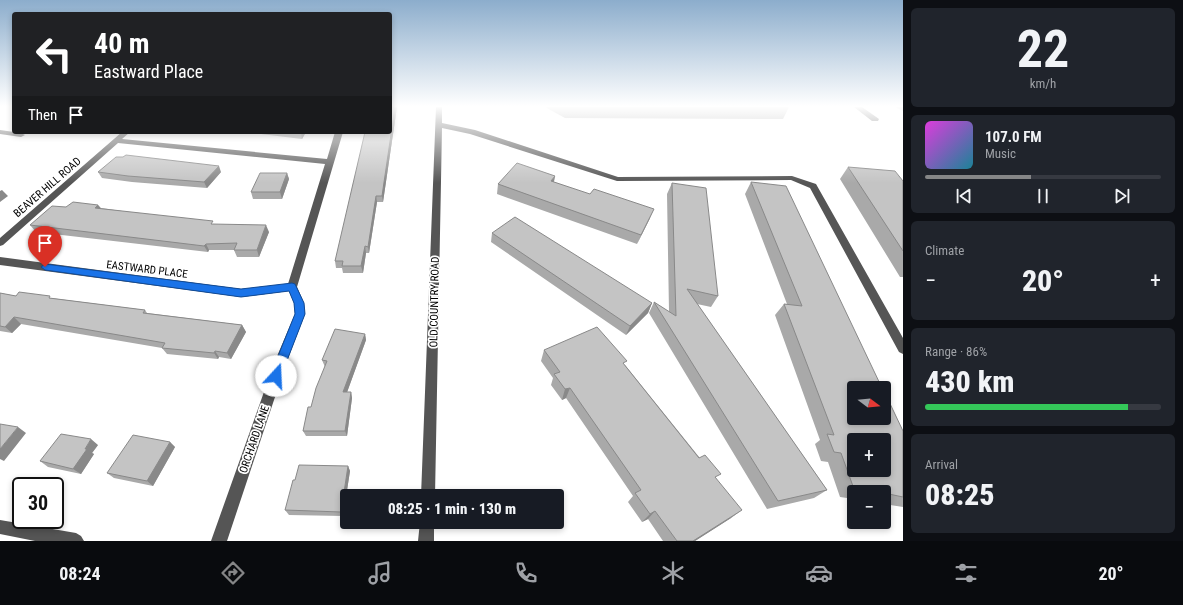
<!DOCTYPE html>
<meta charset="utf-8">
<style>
:root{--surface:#171b24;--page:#20242c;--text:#f1f3f6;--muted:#9ea1a6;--line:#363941;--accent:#858687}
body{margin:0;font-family:"Roboto Condensed",sans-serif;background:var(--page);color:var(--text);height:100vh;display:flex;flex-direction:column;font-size:15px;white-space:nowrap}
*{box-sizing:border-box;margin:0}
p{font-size:13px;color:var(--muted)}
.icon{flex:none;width:22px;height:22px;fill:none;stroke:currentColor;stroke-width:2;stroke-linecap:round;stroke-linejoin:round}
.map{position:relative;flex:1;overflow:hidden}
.details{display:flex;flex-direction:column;gap:8px;padding:8px;background:#0d0f14;width:280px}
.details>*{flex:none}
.guide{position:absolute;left:12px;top:12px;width:380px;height:122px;border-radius:4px;box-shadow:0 2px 6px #0003;background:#202124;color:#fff;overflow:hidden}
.needle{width:26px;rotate:106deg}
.fabs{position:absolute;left:847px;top:381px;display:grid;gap:8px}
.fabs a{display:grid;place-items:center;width:44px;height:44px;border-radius:4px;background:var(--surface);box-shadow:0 2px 6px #0003;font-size:20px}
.speed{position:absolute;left:12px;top:477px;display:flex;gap:8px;font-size:20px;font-weight:700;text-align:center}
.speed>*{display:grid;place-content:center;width:52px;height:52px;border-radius:50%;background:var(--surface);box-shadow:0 2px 6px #0003;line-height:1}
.speed .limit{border:2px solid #111;border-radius:6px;background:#fff;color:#111}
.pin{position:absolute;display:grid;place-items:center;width:34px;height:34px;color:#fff;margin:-41px -17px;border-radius:50% 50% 50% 0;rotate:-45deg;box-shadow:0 0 4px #0007}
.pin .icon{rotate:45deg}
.me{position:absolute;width:44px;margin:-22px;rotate:20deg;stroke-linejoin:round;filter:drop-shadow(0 0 3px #0008)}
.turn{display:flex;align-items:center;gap:14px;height:84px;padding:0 16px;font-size:18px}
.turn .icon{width:52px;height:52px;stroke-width:2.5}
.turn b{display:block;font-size:28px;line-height:34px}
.then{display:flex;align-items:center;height:38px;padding:0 16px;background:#0003;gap:8px;font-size:15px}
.big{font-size:30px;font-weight:800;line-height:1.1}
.details .tile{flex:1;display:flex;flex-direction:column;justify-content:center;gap:6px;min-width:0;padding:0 14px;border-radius:6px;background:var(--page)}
.details .dial{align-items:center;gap:0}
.dial b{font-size:52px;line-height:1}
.song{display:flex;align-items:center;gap:12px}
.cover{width:48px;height:48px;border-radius:6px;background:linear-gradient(135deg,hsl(300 70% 55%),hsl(190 70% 35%))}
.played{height:4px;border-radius:2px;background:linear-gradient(90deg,var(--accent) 45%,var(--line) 45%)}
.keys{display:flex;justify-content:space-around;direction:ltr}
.heat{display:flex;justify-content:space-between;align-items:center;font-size:22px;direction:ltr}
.charge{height:6px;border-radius:3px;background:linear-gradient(90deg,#34c759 86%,var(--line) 0)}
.trip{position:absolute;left:340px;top:489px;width:224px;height:40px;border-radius:4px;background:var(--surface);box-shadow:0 2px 6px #0003;font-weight:800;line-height:40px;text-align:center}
.tab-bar{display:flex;height:64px;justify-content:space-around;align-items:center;background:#090b0e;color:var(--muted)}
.tab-bar .icon{width:28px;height:28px}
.tab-bar .current{color:var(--accent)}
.tab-bar b{font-size:18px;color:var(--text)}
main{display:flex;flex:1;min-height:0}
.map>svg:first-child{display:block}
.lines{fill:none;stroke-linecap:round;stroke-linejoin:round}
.minor{fill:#555;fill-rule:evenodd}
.wall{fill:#a9a9a9}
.shaded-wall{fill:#898989}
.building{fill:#c4c4c4;stroke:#898989;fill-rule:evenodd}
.route{fill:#1a73e8;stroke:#114b97}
.labels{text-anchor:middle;stroke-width:3.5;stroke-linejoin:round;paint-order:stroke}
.street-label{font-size:11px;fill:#000;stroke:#fff}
</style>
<main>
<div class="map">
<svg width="903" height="541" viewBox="0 0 903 541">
<rect width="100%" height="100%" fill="#fff"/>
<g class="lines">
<path class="minor" d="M436,107H442V123L475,130L618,177L792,176L816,184L903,338V354L899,352L810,188L791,180L617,181L470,134L442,128L435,496H421Z
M854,107H862L879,119L878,121H872Z
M0,130L21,133L25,135L21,137L0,134Z
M122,132H130L122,139L327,159L335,132H343L297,287L304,303L305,314L287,361L227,541H211L275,361L295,314L294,303L289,291L241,297L0,265V257L241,289L288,284L325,164L118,143L3,245L0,246V238Z
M0,520L76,533L81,536L84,541H35L0,534Z
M420,522H434V541H418Z"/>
</g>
<path class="wall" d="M390,107H397L383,202H377L369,253H366L363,273H343L342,268H336L335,261Z
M545,107H789L783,119L565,118Z
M895,107H903V111Z
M220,132H306L302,139L261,134H243Z
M848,167L903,181V277H900L840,179Z
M98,172H221L207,188L132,182L102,178Z
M287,173L289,179L282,199H253L251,192Z
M555,176L554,182L650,218L637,244L497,194L498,184Z
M751,182L903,431V507L884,504V492H854V499L840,497L828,462L821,461L815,444L820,440L775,315L784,304H787L745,194Z
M672,183L718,296L711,307L697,304L827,490L814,498L767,509L649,313L654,302L669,312L667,194Z
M98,205L101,208L269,232L259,257H237L234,250H209L208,252L36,232L30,225L66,207Z
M492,233L652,303L648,313L626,335L491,242Z
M0,293L16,296L51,298L145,310L147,313L242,325L246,332L231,359L219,357L218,359L167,354L162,348L21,324L12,333L0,331Z
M365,334L366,340L347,392H351L352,398L347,436H306L303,431L325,367L322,360Z
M544,350L625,365L716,478L731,518L695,541H663L648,519L642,522L628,502L633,496L566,398L562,400L551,385L553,378L541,361Z
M170,442L175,447L153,486L114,478L107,473Z
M98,445L92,453L94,454L81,474L48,467L40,461Z
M348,466L350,471L343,516L289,515L285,510L295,480Z"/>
<path class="shaded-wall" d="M395,107H397L383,202L382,196Z
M301,132H306L302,139L301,133Z
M219,166L221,172L207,188L204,182Z
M287,173L289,179L282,199L280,192Z
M555,176L553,185L551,181Z
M2,190L8,196L0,202V191Z
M376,196L377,202L369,253L368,247Z
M98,205L103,211L95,208Z
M654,209L650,218L637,244L641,235Z
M266,225L269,232L259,257L257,250Z
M206,244L209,250L208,252L204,246Z
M365,246L366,253L363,273L361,266Z
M652,303L648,313L626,335L630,326Z
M14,317L21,324L12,333L5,327Z
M242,325L246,332L231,359L227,353Z
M365,334L366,340L345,398L343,392Z
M215,351L219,357L218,359L214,353Z
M570,388L566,398L562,400L565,389Z
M351,392L352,398L347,436L345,431Z
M18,427L26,433L4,461L0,459V449Z
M91,439L98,445L92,453L94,454L81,474L73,469Z
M170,442L175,447L153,486L147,481Z
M348,466L350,471L343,516L341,512Z
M742,510L731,518L695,541H693Z
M655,511L648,519L642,522L650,514Z"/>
<path class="building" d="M390,107H395L382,196H376L368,247L365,246L361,266H342L343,261H335L365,132H390Z
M289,132H301V133Z
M126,155L219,166L204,182L128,176L98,172L116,157H123Z
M517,163L555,176L551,181L590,194L594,189L654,209L641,235L498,184Z
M848,167L895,171L903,181V251Z
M260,173H287L280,192H251Z
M751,182L786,186L882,388H854V418H884V391L903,431V497L884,493V492H875L854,489L841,453L834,452L827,434L834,435L784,304L802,306ZM854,440H884V470H854Z
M672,183L706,188L718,296L687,289L827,490L778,501L654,302L676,316Z
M73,202L98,205L95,208L213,221L211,224L266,225L257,250H234L237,243L206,244L204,246L30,225L52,206L66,207Z
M515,217L652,303L630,326L492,233Z
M19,292L50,296L49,298L145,310L143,313L242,325L227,353L215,351L214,353L162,348L165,343L14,317L5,327L0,326V293L16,296Z
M597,327L627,361L623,363L699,458L705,455L721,474L715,477L742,510L693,541H677L655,511L650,514L635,493L641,490L570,388L565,389L554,374L560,372L544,350Z
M335,329L365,334L343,392H351L345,431H303L308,407H311L316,388L327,361L322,360Z
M0,424L18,427L0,449Z
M61,434L91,439L85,449H87L73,469L40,461Z
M133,435L170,442L147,481L107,473Z
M299,465L348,466L341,512L285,510L293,480H295Z"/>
<linearGradient id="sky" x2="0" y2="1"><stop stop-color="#8cadcc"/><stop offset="0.58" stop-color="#fff"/><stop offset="1" stop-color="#fff" stop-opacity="0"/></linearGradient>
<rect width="903" height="183" fill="url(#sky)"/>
<path class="route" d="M45,264L241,289L292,283L295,284L304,303L305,314L281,376L280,380L276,381L272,380L270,376L295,314L294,303L289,291L241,297L45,270L41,267Z"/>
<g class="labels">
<g class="street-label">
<text transform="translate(47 187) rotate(-41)" y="4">BEAVER HILL ROAD</text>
<text transform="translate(147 269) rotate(7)" y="4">EASTWARD PLACE</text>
<text transform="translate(434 302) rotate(-89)" y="4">OLD COUNTRY ROAD</text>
<text transform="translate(254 439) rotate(-71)" y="4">ORCHARD LANE</text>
</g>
</g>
</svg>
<div class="fabs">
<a><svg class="needle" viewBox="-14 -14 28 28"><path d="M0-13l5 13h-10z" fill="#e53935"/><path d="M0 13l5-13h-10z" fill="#9ea1a6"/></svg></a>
<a>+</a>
<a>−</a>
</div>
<div class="speed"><div class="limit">30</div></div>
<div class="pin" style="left:45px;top:267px;background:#d93025"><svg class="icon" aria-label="arrive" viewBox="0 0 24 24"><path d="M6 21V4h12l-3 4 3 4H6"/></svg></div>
<svg class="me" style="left:276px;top:376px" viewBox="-20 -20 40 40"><circle r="19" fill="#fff"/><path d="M0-13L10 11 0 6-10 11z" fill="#1a73e8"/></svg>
<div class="trip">08:25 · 1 min · 130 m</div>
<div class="guide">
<div class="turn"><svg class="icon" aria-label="left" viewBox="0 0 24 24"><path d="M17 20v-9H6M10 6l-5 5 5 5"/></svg><div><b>40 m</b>Eastward Place</div></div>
<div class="then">Then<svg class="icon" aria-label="arrive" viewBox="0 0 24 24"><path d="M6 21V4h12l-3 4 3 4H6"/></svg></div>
</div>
</div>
<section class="details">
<div class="tile dial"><b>22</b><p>km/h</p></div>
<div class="tile">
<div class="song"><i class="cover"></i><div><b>107.0 FM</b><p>Music</p></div></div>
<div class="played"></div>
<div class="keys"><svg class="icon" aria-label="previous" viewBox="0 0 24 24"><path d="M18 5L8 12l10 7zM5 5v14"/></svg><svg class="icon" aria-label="pause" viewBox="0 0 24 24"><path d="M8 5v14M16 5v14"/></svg><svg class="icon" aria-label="next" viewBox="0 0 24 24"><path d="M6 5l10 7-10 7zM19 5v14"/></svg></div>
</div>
<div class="tile"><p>Climate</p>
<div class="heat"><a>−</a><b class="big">20°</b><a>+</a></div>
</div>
<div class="tile"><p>Range · 86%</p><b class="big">430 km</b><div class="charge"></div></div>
<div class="tile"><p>Arrival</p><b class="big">08:25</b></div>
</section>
</main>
<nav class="tab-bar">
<b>08:24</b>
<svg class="icon current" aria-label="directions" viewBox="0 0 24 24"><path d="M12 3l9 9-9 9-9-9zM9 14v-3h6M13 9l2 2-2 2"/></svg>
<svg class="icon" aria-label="music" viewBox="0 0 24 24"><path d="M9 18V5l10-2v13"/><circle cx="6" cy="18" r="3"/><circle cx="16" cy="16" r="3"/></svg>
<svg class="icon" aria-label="phone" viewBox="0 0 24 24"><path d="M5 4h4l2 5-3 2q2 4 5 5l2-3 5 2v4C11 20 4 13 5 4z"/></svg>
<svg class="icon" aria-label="climate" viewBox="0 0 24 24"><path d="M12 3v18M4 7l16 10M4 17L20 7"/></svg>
<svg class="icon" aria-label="car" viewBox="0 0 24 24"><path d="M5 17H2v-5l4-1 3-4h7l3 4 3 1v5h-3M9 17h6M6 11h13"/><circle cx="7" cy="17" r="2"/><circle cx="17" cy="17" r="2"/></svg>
<svg class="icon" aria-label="filters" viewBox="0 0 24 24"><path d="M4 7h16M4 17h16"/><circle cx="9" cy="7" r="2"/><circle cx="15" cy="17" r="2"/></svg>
<b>20°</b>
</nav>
